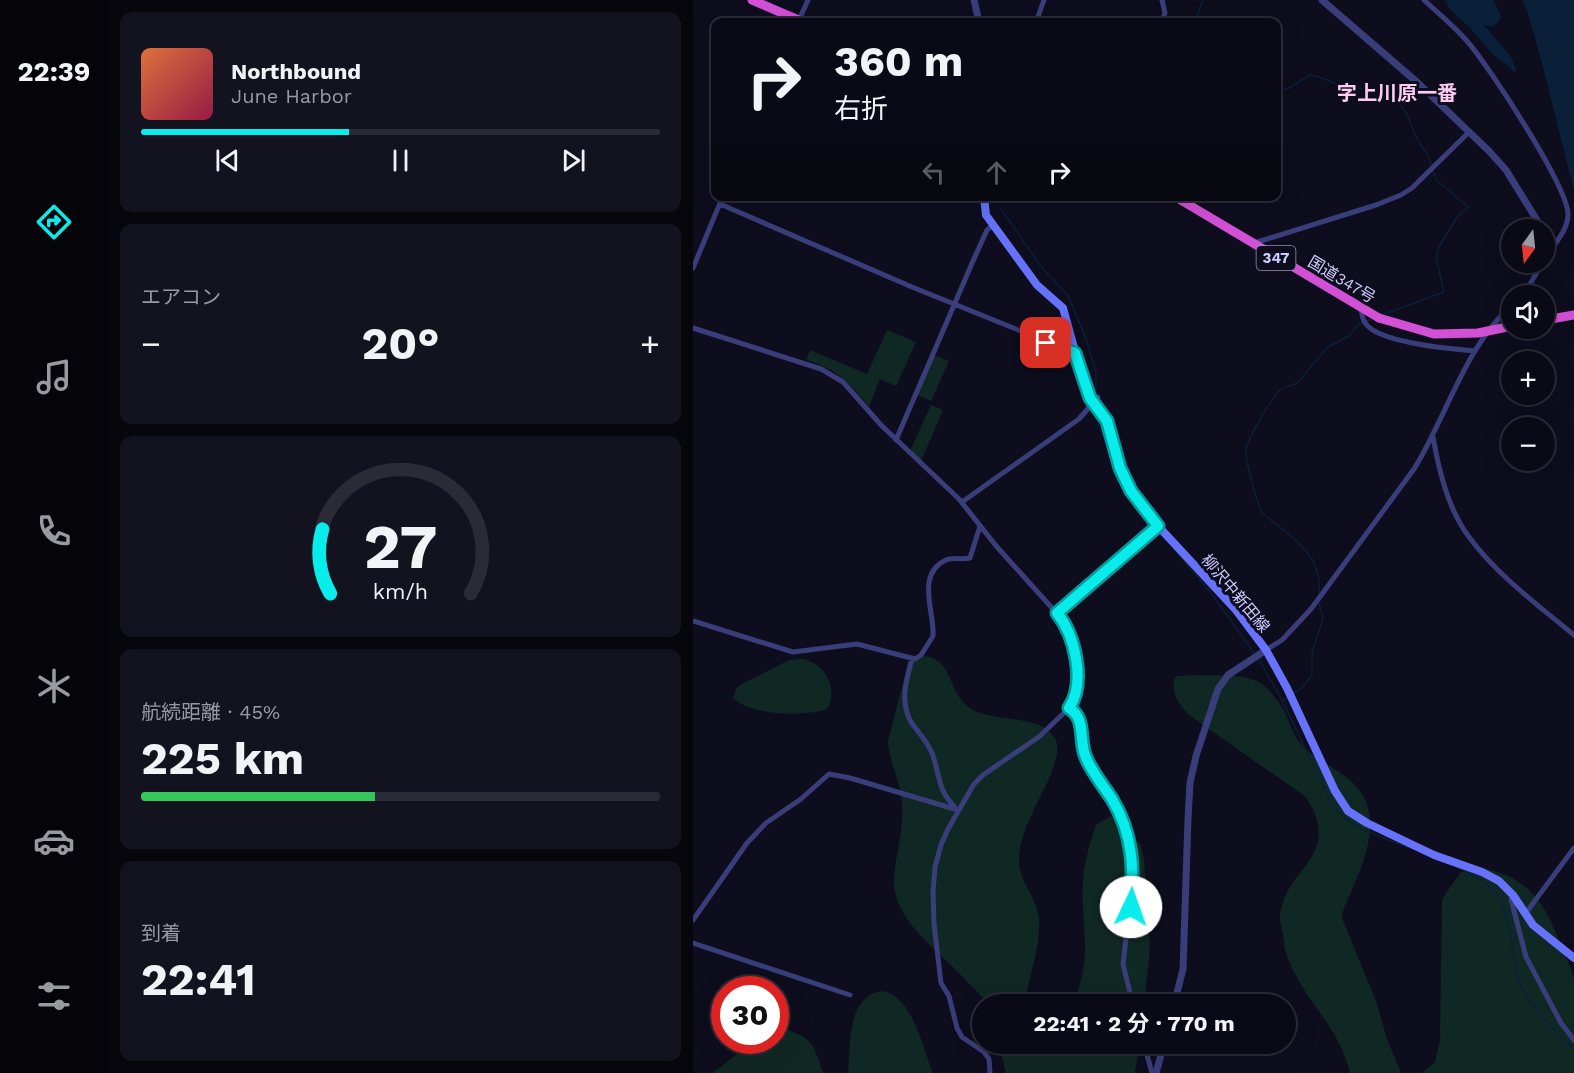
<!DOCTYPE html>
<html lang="ja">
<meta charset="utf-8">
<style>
:root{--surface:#0a0a16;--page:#13131f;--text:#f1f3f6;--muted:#999aa1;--line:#2a2b35;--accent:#08eceb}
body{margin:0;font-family:"Work Sans","Noto Sans JP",sans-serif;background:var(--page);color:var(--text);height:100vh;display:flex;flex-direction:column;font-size:22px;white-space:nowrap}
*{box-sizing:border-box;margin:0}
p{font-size:20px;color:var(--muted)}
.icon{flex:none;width:33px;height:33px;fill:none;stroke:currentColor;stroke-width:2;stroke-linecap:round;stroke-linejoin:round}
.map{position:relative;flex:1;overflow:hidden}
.details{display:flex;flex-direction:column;gap:12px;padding:12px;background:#06060c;width:585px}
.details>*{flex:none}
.top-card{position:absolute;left:18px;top:18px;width:570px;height:183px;border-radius:12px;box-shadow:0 6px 24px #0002,0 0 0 2px var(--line);background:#0a0a16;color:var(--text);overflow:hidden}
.needle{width:39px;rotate:195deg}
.tools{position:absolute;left:808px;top:219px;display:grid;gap:12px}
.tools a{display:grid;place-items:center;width:54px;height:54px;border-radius:50%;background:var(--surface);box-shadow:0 6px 24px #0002,0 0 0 2px var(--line);font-size:30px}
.speed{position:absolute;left:18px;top:976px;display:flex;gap:12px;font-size:30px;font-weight:700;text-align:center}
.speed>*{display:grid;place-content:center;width:78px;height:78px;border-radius:50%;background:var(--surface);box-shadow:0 6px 24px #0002,0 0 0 2px var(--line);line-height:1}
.speed .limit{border:9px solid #d22;background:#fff;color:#111}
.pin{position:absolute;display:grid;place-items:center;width:51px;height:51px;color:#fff;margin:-26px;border-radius:12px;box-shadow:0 3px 9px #0006}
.me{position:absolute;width:66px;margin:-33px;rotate:3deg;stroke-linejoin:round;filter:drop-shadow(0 0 4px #0008)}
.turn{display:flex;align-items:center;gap:21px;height:126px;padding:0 24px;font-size:27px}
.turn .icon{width:78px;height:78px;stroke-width:2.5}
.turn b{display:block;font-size:42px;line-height:51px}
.lanes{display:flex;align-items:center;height:57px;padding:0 24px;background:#0003;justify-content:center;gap:30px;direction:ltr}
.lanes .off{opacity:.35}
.big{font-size:45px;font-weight:700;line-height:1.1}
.details .widget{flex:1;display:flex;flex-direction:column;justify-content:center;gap:9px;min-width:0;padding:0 21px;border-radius:12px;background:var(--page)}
.details .dial{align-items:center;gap:0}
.dial svg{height:156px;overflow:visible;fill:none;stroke:var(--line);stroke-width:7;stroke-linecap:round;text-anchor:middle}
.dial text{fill:var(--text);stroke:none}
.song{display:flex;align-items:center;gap:18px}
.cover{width:72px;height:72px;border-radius:9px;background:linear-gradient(135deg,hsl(20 70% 55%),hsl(340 70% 35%))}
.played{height:6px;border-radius:3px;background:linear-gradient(90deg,var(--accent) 40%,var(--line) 40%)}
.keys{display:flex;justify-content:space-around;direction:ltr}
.heat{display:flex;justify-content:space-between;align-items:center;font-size:33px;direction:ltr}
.charge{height:9px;border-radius:4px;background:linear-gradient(90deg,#34c759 45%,var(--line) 0)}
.trip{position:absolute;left:279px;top:994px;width:324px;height:60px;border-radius:30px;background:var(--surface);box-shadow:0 6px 24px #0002,0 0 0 2px var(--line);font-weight:700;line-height:60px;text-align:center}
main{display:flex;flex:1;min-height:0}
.tab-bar{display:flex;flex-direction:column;width:108px;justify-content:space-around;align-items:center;background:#040409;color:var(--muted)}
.tab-bar .icon{width:42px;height:42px}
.tab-bar .on{color:var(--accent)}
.tab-bar b{font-size:27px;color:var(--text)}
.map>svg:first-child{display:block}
.green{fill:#102824}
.water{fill:#0a2039}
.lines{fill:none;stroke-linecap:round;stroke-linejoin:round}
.stream{stroke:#0a2039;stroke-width:1.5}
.minor{stroke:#393e7b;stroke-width:5}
.tertiary{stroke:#393e7b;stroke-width:7}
.secondary{stroke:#6672fa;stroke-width:8}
.trunk{stroke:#d250d5;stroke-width:9}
.trunk-bridge{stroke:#d250d5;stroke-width:9}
.route-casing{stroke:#059999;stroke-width:15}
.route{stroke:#08eceb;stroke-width:10}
.labels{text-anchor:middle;stroke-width:6;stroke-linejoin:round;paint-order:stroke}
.shield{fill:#0e0d1e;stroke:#9392ba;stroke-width:1.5}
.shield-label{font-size:15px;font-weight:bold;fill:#cccbfd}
.street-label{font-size:16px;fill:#cccbfd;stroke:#0e0d1e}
.quarter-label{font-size:20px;font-weight:bold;fill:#fdcdf1;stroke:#0e0d1e}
</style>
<main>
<nav class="tab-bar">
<b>22:39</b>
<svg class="icon on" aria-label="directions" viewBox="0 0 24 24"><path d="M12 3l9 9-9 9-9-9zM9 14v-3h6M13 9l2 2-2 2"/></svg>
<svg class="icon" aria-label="music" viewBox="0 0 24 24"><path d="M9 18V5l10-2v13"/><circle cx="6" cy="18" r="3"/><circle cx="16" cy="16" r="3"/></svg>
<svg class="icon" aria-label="phone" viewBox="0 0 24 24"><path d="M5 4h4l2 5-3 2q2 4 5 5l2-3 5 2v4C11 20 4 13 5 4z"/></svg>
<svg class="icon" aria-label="climate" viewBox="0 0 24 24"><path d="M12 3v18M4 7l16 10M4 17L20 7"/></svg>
<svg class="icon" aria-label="car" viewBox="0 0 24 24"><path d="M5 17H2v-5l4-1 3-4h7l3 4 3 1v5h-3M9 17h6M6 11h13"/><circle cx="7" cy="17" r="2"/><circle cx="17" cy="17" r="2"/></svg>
<svg class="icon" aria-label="filters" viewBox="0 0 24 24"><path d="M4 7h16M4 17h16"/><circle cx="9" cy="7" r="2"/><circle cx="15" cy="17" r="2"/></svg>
</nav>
<section class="details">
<div class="widget">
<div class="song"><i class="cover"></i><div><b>Northbound</b><p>June Harbor</p></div></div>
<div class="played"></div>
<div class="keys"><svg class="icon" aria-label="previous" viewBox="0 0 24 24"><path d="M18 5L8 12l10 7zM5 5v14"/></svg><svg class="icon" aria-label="pause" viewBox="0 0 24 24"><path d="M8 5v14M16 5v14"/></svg><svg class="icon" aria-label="next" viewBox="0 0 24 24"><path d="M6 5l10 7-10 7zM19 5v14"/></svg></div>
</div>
<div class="widget"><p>エアコン</p>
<div class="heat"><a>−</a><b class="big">20°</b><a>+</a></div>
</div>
<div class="widget dial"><svg viewBox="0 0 100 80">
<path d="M14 69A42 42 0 1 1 86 69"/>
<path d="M14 69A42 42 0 0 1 10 36" stroke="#08eceb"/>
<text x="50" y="56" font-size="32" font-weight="700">27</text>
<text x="50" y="72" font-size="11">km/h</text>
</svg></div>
<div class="widget"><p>航続距離 · 45%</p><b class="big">225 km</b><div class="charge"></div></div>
<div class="widget"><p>到着</p><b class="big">22:41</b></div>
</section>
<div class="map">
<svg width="881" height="1073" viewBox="0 0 881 1073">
<rect width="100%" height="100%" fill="#0e0d1e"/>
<path class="green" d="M194,330L223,342L203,386L187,379L176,407C156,382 144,369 113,360L117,350L174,374Z
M241,355L256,361L238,401L224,395Z
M238,405L250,410L228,461L217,451Z
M228,656C259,656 254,689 274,706C295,724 347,712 362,738C371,755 351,788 344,803C333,827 318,855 331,881C337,893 345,906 346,919C348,947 335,977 332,1005H295L292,1000C280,987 268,975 256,963C235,943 200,914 201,881C202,856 211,830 209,804C208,782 196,763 195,741L215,663Z
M110,659C132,663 146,689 134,709C113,717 56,715 40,698L42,691L47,685L96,660Z
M483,676C506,676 539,673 561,680C572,683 584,699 590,709C597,721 599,735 609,745C623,761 645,768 660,783C697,819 665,873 650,911L649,918L683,1001L694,1039L708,1073H657C648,1030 612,1001 596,961C592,953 591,943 590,935C589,929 587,922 587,917C590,867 652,859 613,797L496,715C485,703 479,696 481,679Z
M418,816L425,819L447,844L451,859L457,949L451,1005H378C402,961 387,927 390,882C391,864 397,840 404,824Z
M784,867C837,876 853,904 870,951C874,960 880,971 881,981C881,1011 881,1043 881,1073H729L742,1062L747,1039L749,899L767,873Z
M190,991C220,997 229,1047 240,1073H155C158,1046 153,995 190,991Z
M89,1029C120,1036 121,1046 130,1073H20L60,1041H82L83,1030Z
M306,1044H446L442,1073H313Z"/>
<path class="water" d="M751,0H800L808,16L806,21L799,27L791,25L816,54L824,71L821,72L813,64L800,55L777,28L757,9Z
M829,0H881V191L849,63L835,13Z"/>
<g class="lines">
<path class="stream" d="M502,22L510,0
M584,90L594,89L617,75L633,79L644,85L678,90L692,95L706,103L714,114L722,135L735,156L743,180L775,207L764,217L746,247L743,258L751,292L689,315
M308,209L347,265L375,296L392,336L403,372V397
M402,417C413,438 418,462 429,484C437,498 447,510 458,522
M481,549L518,593L562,654
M626,593C630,552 596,536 569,513L566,506C562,493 552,462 553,450C554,440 580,394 589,389C595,385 601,386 606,381L635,347L656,336L666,324L679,319
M565,658L589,700L640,807C660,830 692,838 720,849
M599,694L609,688L619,675V652L630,619L626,603
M589,702L595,697
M763,867C817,889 811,910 822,960C823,966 824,975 826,982C833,1000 865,1036 881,1049"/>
<path class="minor" d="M469,0L472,13L469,22
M731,0C745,13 761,26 774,41C795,65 877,189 875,216C874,232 859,246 852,260
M106,20L115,0
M343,22L351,0
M27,204L219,287L382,353
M561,243L683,205L708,195L719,188L776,132
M0,268L30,196
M830,296L850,262
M668,308C669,316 670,323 677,328C696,343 758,349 782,351
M0,328L128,369L150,382L188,425L266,499L304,547L369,619L378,639L385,672V690L382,699L376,708L347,736L290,775L281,784L255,829L248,845L242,867L240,892L241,924L248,983L256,996L264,1028L269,1037L291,1052L296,1059L297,1073
M740,437C746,471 755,509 776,537C803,574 846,606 881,635
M203,440L280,261L294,230L300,225
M269,502L386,419L405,397
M364,613L465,526
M0,621L100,652L164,644L222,659L228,655L240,636C242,613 222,574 253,560C261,557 269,560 277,558L287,526
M573,650L589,640L618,609L721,469C752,420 774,342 819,306
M219,658C214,680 206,700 218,722C225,732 234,741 239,753C247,774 244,790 262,807
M376,708L384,715L392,756L427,812L436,839L439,887L430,964L440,1005
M820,895L818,899L833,957L868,1023L881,1040
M832,914L881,848
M0,920L54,843L73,823L108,799L136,774L157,778L265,810
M0,943L157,995
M451,1044L459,1073"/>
<path class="tertiary" d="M281,0L286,22
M629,0L725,83L796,151L813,170L850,230
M852,232L860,245
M481,1005L490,969L495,819L497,783L503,756L525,689L535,675L573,650
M463,1073L471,1044"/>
<path class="secondary" d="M291,196L293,215L344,285L370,308L390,380L397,398L414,421L427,468L438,491L465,526L543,610L573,650L594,688L642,791L655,811L674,823L741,855L789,872L806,881L820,895L840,925L881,958"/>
<path class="trunk" d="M59,0L110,22
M481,196L686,318
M852,320L881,315"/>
<path class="trunk-bridge" d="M686,318L741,334L785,333L819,326"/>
</g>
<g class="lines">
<defs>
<path id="route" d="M353,343L382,353L397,398L414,421L427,468L438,491L465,526L364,613C382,635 393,683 376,708C393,718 386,739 392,755C397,770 410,785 419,799C440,834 441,867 438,907"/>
</defs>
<use href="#route" class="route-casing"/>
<use href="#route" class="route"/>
</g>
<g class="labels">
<rect class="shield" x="563.5" y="246" width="39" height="24" rx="4.5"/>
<g class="shield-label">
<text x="583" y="263">347</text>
</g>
<g class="street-label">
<text transform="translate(649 279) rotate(31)" y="6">国道347号</text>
<text transform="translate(543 593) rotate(50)" y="6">柳沢中新田線</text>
</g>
<g class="quarter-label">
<text x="704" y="100">字上川原一番</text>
</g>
</g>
</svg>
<div class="tools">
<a><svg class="needle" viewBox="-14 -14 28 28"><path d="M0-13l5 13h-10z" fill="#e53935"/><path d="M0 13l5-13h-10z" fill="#999aa1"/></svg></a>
<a><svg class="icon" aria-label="sound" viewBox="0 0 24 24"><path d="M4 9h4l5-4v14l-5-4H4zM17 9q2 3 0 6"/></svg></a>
<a>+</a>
<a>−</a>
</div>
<div class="speed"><div class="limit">30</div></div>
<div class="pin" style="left:353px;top:343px;background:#d93025"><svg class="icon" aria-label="arrive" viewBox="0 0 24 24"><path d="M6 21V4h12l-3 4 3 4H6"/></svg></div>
<svg class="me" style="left:438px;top:907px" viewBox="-20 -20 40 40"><circle r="19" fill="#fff"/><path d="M0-13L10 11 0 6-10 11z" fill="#08eceb"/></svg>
<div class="trip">22:41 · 2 分 · 770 m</div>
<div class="top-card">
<div class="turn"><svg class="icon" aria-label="right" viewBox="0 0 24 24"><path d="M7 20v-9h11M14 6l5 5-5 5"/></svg><div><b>360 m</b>右折</div></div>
<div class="lanes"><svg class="icon off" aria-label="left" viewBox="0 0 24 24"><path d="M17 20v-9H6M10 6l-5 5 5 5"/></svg><svg class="icon off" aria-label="ahead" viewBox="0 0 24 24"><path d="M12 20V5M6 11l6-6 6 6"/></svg><svg class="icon" aria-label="right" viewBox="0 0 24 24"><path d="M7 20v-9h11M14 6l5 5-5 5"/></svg></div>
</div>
</div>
</main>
